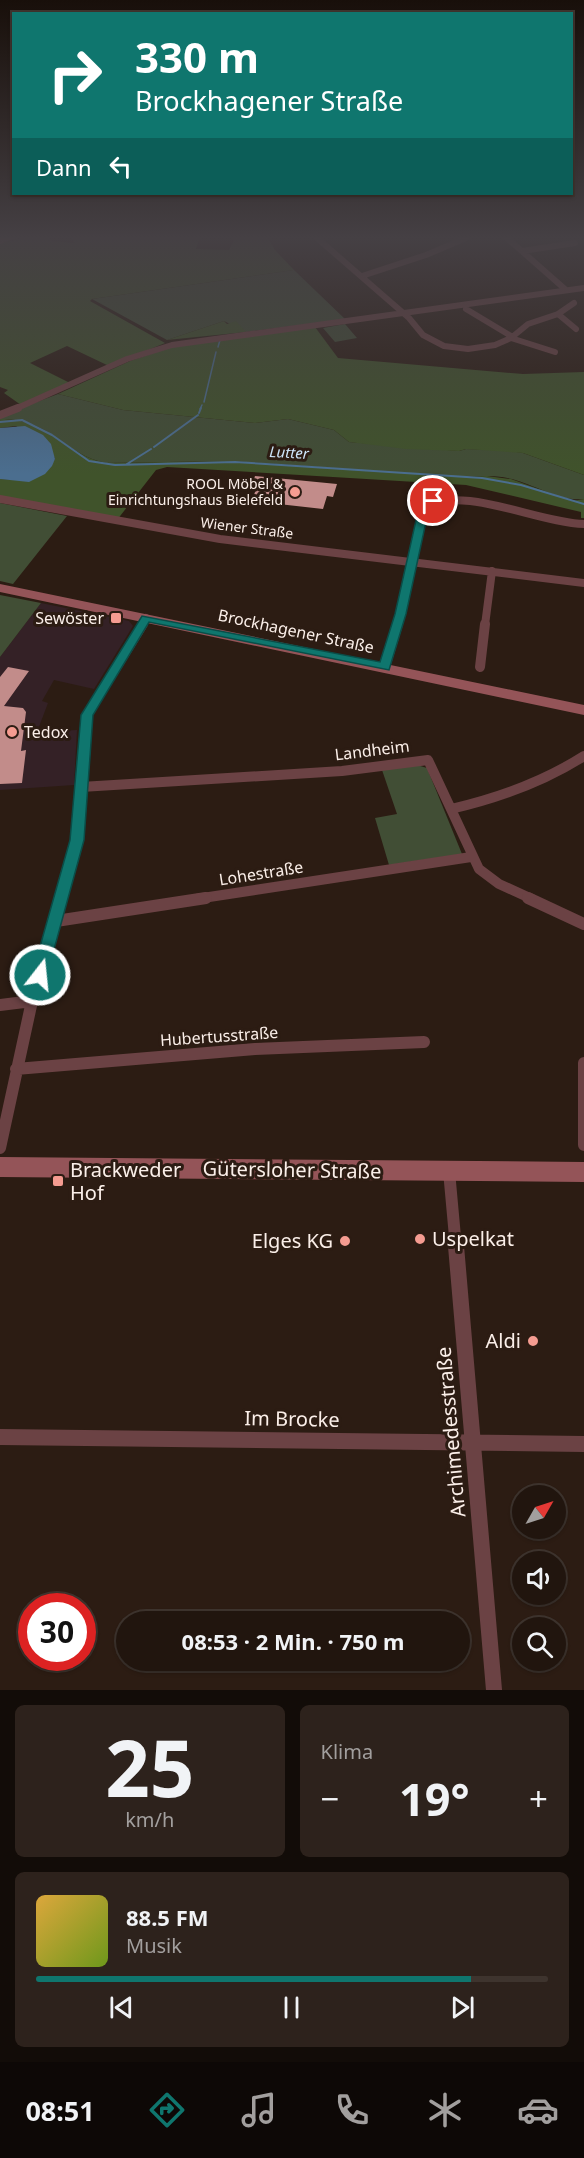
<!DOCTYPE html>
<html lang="de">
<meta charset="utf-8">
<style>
:root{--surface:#21150e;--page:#2d221c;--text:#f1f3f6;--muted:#a29f9e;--line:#3e342e;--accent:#0f766e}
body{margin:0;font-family:"Noto Sans",sans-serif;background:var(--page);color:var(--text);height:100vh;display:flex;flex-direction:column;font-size:22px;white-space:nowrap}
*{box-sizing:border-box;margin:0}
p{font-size:20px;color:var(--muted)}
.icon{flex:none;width:33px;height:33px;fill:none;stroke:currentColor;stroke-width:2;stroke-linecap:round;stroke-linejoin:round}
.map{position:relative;height:1690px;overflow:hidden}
.panel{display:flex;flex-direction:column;gap:15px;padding:15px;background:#120c08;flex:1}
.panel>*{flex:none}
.hud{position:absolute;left:12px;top:12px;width:561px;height:183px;border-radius:0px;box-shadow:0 2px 4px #0004,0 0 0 2px var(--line);background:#0f766e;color:#fff;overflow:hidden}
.needle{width:39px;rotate:51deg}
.fabs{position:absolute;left:512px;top:1485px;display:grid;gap:12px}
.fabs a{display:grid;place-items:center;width:54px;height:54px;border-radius:50%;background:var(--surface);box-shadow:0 2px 4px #0004,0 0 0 2px var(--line);font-size:30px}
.speed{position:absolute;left:18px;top:1593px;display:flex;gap:12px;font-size:30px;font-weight:700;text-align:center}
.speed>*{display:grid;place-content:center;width:78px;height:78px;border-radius:50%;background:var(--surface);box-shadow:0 2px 4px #0004,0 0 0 2px var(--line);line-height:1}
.speed .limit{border:9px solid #d22;background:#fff;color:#111}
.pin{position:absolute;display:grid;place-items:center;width:51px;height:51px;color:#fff;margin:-26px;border:3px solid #fff;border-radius:50%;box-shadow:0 2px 6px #0007}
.me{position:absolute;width:66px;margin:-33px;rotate:16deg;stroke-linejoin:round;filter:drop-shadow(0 0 4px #0008)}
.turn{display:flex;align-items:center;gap:21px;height:126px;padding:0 24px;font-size:27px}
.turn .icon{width:78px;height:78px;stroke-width:2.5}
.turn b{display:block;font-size:42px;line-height:51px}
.then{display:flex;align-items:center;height:57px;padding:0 24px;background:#0003;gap:12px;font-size:22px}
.big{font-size:45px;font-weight:700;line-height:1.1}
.panel .tile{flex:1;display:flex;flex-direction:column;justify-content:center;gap:9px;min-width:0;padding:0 21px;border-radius:9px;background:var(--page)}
.panel .dial{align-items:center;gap:0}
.dial b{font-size:78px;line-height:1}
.song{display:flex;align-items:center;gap:18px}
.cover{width:72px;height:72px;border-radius:9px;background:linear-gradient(135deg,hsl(40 70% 55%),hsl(80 70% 35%))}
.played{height:6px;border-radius:3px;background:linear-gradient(90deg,var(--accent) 85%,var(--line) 85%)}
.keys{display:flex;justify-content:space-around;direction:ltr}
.heat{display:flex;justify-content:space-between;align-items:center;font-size:33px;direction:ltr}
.panel .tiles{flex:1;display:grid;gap:15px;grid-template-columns:1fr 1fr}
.tile:last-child{grid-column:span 2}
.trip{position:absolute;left:116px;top:1611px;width:354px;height:60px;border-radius:30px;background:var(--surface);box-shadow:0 2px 4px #0004,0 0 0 2px var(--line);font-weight:700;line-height:60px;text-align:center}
.dock{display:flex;height:96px;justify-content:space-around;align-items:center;background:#0d0806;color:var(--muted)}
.dock .icon{width:42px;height:42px}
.dock .on{color:var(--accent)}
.dock b{font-size:27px;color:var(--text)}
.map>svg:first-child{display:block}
.commercial{fill:#342126}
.green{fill:#414e35}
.forest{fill:#40532b}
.water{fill:#4b6e8f}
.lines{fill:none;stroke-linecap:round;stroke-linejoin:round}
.stream-far1{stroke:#4b6e8f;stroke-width:1.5}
.stream{stroke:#4b6e8f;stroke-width:2}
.building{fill:#c28c8a}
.street-far4{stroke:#6b4244;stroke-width:6}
.street-far3{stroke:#6b4244;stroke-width:8}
.street-far2{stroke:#6b4244;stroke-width:10}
.street-far1{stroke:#6b4244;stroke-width:12}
.street{stroke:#6b4244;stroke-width:16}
.secondary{fill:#945458;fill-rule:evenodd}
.route{fill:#0f766e;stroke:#0a4d48;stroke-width:1.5}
.poi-dot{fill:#f59c91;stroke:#2c1c13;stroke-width:2}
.labels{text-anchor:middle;stroke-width:6;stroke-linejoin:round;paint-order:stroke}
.far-poi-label{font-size:14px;fill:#fbefe9;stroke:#2c1c13;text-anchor:end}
.far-street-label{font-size:14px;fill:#fbefe9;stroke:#2c1c13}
.far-water-label{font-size:15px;font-style:italic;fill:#cee5fa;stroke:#2c1c13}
.poi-label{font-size:16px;fill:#fbefe9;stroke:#2c1c13;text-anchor:end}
.street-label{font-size:16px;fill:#fbefe9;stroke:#2c1c13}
.near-poi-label{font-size:20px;fill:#fbefe9;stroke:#2c1c13;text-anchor:start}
.near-street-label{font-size:20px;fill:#fbefe9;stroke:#2c1c13}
</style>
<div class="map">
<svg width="584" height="1690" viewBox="0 0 584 1690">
<rect width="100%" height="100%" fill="#2c1c13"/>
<path class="commercial" d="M41,603L129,621L133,626L94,689L54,680L42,701L48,703L37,732L77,730L74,785L0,790V657Z"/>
<path class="green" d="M294,270L345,319L246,332L224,321L167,340L92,299Z
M345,324L357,338L335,342L323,328Z
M58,394L123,410L255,423L288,419L334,430L349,442L459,451L466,449L502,450L523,453L584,475V499C561,502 535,485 512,479C495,475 478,476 461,477L232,461L106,463C62,454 53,419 0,419V416Z
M0,503L67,516L13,584L0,581Z
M0,595L41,603L0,657Z
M417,765L427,768L462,854L389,865L375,818L397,814L382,770Z"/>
<path class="forest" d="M25,238H49L52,241L74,243L71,238H199L196,249L229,250L235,238H268L275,250L294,270L92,299L90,301L165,343L109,366L67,346L30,363L72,384L21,405L4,393L8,390L0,387V243Z
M224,321L227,324L236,321L246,332L167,340Z
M315,327L338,358L523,374L584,372V475L523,453L466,449L459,451L406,449L349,442L334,430L288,419L255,423L123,410L58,394L130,361L178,345Z
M0,419C53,419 62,454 106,463L232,461L461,477L487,476L511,479L572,501L584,499V518H581V512L466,485L167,467L156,470L117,520L0,496V479C28,480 38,485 55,459L51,449L16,426L0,428Z"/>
<path class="water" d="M25,426L43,435L51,444L55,459L52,466L45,474L29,482L0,479V428Z"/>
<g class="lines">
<path class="stream-far1" d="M218,347L220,340
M204,402L216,352
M200,409L202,405"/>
<path class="stream" d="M199,413L201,408
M0,422L22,420L52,435L89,461L115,465L235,462L482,478L521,485L584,504
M154,447L198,415
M127,464L151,449"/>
</g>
<path class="building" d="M255,476L337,484L333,497L327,496L323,509L252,501L256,489L250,488Z
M8,667L29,671L4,706L23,708L26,712L21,751L26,750L22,783L0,784V677Z"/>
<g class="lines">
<path class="street-far4" d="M317,238L409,318L423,335L444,346L468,349L495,345L511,338L528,324L558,314L574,303
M507,238L566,290
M522,251L575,243
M362,276L426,255L466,238
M466,309L511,336
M558,314L576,329
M511,338L555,352
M15,409L127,359L172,345L584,288"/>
<path class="street-far3" d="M0,415L18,408
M0,499L220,539L584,583
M142,625L146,618
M398,625L424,507C463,485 539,523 584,524
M485,625L492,571"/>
<path class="street-far2" d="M385,667L398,624
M480,667L485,624
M81,787L342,771L428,760L479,869L499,884L532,899
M451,809C499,798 543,782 584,756
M60,899L77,840L87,715L143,624
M196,899L471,857"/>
<path class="street-far1" d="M528,898L584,924
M56,921L206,898
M0,1005L32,1001
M584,1063V1145
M16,1069L255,1049L424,1042
M0,1148L32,1001L61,898
M449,1171L456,1248"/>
<path class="street" d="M456,1246L494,1690
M0,1437L584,1444"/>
<path class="secondary" d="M0,238H17L0,244Z
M0,584L584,705V715L0,592Z
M0,1157L584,1162V1182L0,1177Z"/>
</g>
<linearGradient id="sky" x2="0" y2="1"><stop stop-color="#180f0a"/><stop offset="0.5" stop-color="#454044"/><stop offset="1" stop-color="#454044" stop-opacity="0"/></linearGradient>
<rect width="584" height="475" fill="url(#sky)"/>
<path class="route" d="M433,498L438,501L429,508L406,614L389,670L149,622L93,715L84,840L47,975L45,980H35L32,975L70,840L81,715L142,616L380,662L395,614L419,507Z"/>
<g class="poi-dot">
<circle cx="295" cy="492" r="6"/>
<rect x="110" y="612" width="12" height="12" rx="3"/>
<circle cx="12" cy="732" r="6"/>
<rect x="52" y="1175" width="12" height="12" rx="3"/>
<circle cx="420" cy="1239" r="6"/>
<circle cx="345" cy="1241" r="6"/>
<circle cx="533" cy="1341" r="6"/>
</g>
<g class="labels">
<g class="far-poi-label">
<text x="283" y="489">ROOL Möbel &amp;<tspan x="283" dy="16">Einrichtungshaus Bielefeld</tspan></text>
</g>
<g class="far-street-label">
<text transform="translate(247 528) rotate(7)" y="5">Wiener Straße</text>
</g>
<g class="far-water-label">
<text transform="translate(289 453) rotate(3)" y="5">Lutter</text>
</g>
<g class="poi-label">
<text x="104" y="624">Sewöster</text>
<text x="24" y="738" text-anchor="start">Tedox</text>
</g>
<g class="street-label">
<text transform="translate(296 631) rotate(12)" y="6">Brockhagener Straße</text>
<text transform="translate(372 750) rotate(-7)" y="6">Landheim</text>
<text transform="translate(261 873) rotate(-9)" y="6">Lohestraße</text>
<text transform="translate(219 1036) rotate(-4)" y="6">Hubertusstraße</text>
</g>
<g class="near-poi-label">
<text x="70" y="1177">Brackweder<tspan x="70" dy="23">Hof</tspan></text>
<text x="432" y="1246">Uspelkat</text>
<text x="333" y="1248" text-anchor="end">Elges KG</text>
<text x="521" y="1348" text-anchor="end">Aldi</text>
</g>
<g class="near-street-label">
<text transform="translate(292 1170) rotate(1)" y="7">Gütersloher Straße</text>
<text transform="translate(292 1419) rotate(1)" y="7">Im Brocke</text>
<text transform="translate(451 1432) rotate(-95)" y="7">Archimedesstraße</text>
</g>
</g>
</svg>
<div class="fabs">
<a><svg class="needle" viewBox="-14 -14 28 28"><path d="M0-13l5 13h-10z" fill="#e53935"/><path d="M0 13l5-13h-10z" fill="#a29f9e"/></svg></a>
<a><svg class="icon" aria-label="sound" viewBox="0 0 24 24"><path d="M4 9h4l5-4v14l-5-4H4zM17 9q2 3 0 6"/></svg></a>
<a><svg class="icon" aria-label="search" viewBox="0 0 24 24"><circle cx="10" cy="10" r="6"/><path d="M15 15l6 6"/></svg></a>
</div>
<div class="speed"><div class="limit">30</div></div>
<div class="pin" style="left:433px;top:501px;background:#d93025"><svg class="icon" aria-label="arrive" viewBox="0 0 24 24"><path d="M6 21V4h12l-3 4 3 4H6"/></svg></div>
<svg class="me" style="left:40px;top:975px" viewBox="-20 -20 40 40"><circle r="17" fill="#0f766e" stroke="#fff" stroke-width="3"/><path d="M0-11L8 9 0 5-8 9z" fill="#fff"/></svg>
<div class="trip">08:53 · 2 Min. · 750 m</div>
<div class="hud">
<div class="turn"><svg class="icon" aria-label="right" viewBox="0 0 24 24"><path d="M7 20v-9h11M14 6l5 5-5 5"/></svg><div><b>330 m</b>Brockhagener Straße</div></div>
<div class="then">Dann<svg class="icon" aria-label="left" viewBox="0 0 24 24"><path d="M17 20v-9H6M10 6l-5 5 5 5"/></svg></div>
</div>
</div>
<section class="panel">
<div class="tiles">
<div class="tile dial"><b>25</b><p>km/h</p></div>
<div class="tile"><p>Klima</p>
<div class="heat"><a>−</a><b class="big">19°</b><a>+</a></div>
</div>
<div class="tile">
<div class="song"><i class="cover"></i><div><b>88.5 FM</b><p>Musik</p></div></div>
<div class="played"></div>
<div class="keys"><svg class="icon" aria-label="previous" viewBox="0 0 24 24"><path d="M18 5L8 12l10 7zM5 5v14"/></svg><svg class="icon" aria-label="pause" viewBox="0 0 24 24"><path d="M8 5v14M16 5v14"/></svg><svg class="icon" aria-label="next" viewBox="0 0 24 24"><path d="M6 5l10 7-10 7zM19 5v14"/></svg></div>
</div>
</div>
</section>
<nav class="dock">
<b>08:51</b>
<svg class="icon on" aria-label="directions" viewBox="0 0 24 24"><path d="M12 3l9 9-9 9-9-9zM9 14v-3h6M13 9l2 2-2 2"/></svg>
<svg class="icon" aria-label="music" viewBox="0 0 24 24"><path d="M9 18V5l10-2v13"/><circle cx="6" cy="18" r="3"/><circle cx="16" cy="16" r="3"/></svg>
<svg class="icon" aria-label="phone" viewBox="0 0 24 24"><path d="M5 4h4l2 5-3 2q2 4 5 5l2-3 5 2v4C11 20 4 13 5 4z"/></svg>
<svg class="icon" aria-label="climate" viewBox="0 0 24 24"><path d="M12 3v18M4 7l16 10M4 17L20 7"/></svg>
<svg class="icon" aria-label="car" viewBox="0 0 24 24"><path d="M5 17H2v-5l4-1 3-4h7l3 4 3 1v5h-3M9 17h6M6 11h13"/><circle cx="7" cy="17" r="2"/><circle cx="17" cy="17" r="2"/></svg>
</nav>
